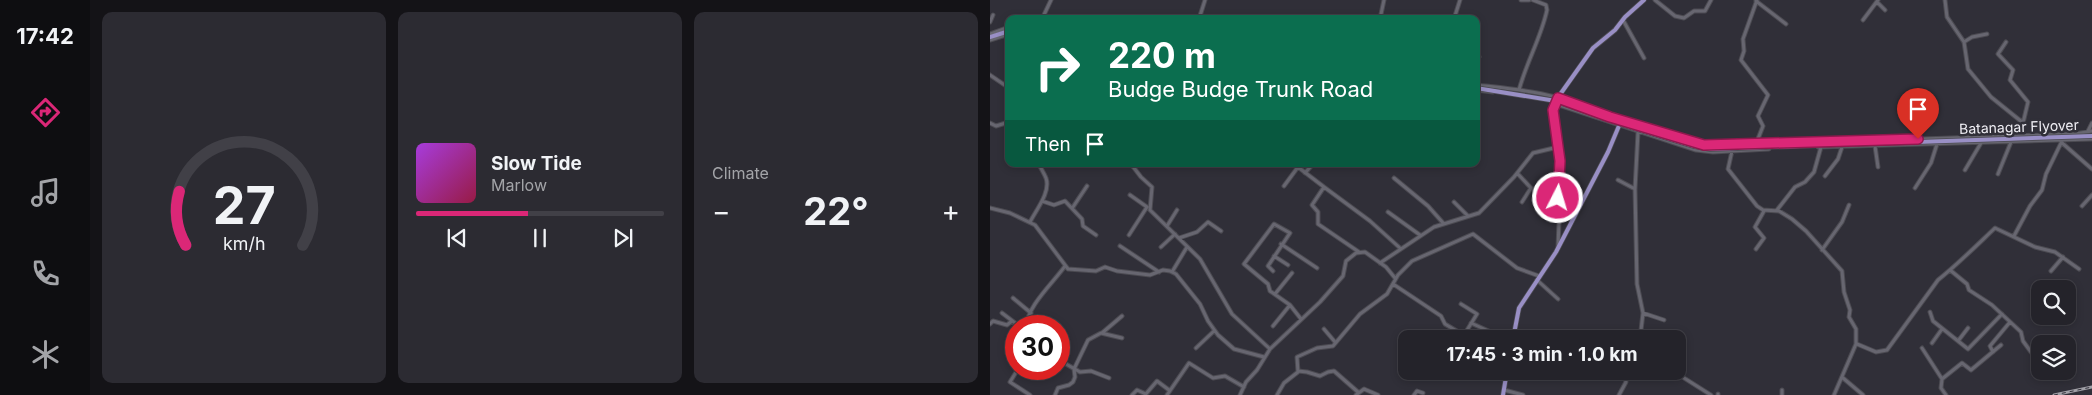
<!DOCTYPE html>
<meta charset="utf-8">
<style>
:root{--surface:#24232a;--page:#2c2b32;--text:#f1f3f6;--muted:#a3a4a8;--line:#414047;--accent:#db2777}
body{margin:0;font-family:Inter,sans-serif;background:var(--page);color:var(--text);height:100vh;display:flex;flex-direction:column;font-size:19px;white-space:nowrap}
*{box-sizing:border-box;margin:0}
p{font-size:16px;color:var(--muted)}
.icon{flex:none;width:28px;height:28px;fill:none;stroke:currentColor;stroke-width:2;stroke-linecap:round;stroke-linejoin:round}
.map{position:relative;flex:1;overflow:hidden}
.panel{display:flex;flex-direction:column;gap:12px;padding:12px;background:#141317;width:900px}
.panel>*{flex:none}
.top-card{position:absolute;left:15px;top:15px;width:475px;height:152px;border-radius:10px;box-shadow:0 2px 8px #0003,0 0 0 1px var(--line);background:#0b6e4f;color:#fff;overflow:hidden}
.fabs{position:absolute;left:1041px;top:280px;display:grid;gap:10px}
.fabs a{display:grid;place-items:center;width:45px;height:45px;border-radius:10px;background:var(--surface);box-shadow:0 2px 8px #0003,0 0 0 1px var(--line);font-size:25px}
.speed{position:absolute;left:15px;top:315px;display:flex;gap:10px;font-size:25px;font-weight:700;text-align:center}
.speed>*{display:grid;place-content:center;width:65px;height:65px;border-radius:50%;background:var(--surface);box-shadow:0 2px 8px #0003,0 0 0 1px var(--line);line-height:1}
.speed .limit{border:8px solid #d22;background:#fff;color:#111}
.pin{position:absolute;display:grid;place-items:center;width:42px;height:42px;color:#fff;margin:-51px -21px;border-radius:50% 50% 50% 0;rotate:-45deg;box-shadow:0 0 5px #0007}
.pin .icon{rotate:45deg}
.me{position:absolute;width:55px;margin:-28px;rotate:5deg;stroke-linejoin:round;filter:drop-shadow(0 0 4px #0008)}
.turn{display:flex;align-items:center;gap:18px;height:105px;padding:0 20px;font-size:22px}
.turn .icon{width:65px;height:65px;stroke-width:2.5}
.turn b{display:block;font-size:35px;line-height:42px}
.then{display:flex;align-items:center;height:48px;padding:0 20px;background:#0003;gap:10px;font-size:19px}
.big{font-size:38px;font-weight:700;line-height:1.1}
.panel .card{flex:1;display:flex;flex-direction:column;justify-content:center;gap:8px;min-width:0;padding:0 18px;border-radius:10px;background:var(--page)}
.panel .dial{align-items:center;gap:0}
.dial svg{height:130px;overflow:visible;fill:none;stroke:var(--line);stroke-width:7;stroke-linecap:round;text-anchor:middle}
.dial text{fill:var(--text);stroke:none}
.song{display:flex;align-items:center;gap:15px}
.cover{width:60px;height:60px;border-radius:8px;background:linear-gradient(135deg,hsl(280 70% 55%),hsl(340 70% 35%))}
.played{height:5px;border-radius:2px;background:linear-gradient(90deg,var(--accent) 45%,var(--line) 45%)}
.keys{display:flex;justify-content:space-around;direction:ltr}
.heat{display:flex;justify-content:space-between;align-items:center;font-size:28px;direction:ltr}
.panel .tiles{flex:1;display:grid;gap:12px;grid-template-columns:repeat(3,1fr)}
.trip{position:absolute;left:408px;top:330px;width:288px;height:50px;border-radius:10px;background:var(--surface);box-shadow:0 2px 8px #0003,0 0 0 1px var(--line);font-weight:700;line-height:50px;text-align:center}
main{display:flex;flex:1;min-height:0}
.dock{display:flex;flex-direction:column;width:90px;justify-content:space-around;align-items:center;background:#0e0e11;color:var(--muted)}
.dock .icon{width:35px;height:35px}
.dock .selected{color:var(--accent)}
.dock b{font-size:22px;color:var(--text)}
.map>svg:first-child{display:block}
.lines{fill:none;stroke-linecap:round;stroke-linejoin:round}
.minor-casing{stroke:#4c4b52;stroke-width:5}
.major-casing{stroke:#4c4b52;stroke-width:5.5}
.minor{stroke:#676670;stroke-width:3}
.major{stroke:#998fc5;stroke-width:4}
.rail-casing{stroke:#a09fa6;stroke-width:3}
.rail{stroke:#302f38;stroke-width:1;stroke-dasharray:4;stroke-linecap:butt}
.major-bridge-casing{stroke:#4c4b52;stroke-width:5.5;stroke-linecap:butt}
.major-bridge{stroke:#998fc5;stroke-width:4}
.route-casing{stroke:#8e194d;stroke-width:12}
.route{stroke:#db2777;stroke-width:9}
.labels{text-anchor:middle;stroke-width:5;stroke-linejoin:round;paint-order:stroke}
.street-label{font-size:14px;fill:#efeef4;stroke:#302f38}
</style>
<main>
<nav class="dock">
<b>17:42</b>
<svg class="icon selected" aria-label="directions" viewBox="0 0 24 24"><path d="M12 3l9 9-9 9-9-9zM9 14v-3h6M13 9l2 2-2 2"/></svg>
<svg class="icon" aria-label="music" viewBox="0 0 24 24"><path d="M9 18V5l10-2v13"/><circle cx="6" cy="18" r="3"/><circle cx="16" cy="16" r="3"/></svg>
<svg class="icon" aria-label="phone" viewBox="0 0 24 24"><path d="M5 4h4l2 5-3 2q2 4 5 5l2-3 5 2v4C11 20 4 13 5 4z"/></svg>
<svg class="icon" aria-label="climate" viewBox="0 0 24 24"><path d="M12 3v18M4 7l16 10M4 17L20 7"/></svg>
</nav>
<section class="panel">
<div class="tiles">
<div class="card dial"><svg viewBox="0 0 100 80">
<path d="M14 69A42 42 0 1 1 86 69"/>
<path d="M14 69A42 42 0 0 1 10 36" stroke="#db2777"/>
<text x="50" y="56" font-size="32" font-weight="700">27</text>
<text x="50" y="72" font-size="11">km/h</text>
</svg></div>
<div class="card">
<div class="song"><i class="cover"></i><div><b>Slow Tide</b><p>Marlow</p></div></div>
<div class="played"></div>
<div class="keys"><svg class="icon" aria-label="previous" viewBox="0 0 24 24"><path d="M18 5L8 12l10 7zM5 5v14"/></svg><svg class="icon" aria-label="pause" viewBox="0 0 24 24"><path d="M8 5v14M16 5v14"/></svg><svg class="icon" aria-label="next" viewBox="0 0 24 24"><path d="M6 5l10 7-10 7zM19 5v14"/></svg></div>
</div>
<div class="card"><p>Climate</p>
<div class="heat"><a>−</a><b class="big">22°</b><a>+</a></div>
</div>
</div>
</section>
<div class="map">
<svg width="1102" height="395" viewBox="0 0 1102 395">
<rect width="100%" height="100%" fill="#302f38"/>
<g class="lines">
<defs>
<path id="minor" d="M531,0H539
M665,0L685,16L694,18L704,11H715L721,0
M955,0L957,17L974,42L978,69L1001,97L1032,122L1031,136
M766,1L796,24
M887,2L895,10
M52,19L61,0
M209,19L215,0
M390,19L394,0
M464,19L470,0
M633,20L654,58
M873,20L888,0
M0,22L3,15
M0,34L19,27
M0,40L19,34
M974,42L982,37L997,34
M1016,42L1008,54L1023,70L1020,80L1038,102L1033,123
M486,63L489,57
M0,75L19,88
M486,85C512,88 540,90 565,97C614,112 671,140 721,146L1085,134L1102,131
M486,90L503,92
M529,90C536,63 551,38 557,10L556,5L543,0
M563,103L706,150L723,152L779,149
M564,103V118L571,168L568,248
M0,123L6,126L19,122
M1098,131L1102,123
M648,132L645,189L647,284L653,313L650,339
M1071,142L1102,169
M766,144L773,126L768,116L778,95L751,60L754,51L753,39L767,0
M885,146L888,167
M828,147L1102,139
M742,151L738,169L767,206L773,210L789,211L802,219L816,231L852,271L854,292L860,310L859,317L866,329V344L844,395
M141,164L151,177L162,187L160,210L210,259L242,314L280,349
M304,164L334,187L322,205L328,212V224L369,252
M975,170L991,143
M315,173L323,164
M527,173L541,188L532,202
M1008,174L1021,142
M835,176L848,159L852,147
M404,178L438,206L454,224
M628,180L645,189
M294,186L308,167
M334,187L380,221L410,248
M925,188L941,163L947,144
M140,195L157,207
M52,201L64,205L75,201L92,219L93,226L106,235
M464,202L477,215
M1092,206L1102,195
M83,207L97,186
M0,208L20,213L45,225L78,269L106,271L115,267L127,271L160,275L173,270L180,271L186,274L210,304L218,321L228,335L244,349L274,357
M787,210L805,187L815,182L824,172L831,147
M398,212L430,235
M40,222C46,210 61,192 56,178C54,173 51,169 49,164
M177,226L187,210
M139,235L157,207
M1024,236L1040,206L1052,190L1056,174L1072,141
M189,238L207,232L218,222L231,231
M291,244L327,268
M130,246L169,272
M171,247L185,234
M766,249L774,238L765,227L774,211
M832,250L852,222L859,205
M284,256L298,265
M390,263L444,227L489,213L524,177L543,153L568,147
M960,270L977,284L979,290L1002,305L1031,332L1033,341L1041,352
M283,271L278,266L300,233L284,224L254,264L278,284L280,291L300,305L311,319
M1061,271L1073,257
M182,272L197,247
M547,280L568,299
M403,284L451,316L455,324L480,339
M285,294L302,273
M23,298L41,313
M471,304L487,314L474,335
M940,312L943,321L978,349L1012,314
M12,313L29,326
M653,313L674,320
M481,323L516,339
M0,324L3,321L17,325L22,321
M37,326C36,307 64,282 75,266
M283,326L300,305
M334,329L345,342
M112,333L132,316
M461,339L465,331
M968,341L978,328
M942,343L952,329
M867,344L886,352L897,350L948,280C968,264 986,246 1005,228L1045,247L1065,252L1089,269
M206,348L224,331
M932,348L952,379
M1003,352L1000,346L1020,322
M69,360L90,372L101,371L119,378
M28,369L20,382L40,395
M308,371L317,372L330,376L338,372L344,371L368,392
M683,371L721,395
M853,378L873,395
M514,390L533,395
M792,390V395
M65,395L68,388L79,385L83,382L85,377L84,369L98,340L111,333L132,338
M142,395L147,390L156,394
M155,395L167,381L179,390
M177,395L199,363L223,378L235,376L254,387
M250,395L256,382L267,370L280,349L330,302L353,276L356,261L366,253L375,252L396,267L405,278
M287,395L294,383L308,372L307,357L327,348L343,346L370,314L397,294L408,275L422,261L483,234L527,268L549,276
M366,395L374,389L388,395
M424,395L427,391L433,393
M629,395L636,382L634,371
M728,395V394
M956,395L951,388L952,379L972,363L981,370L1011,345"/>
<path id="major" d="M0,37L19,31
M564,103L603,48L625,30L635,17L654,0
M523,339L529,308L566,252L618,152L631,121
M513,395L517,371"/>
</defs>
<use href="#minor" class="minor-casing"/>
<use href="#major" class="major-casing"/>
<use href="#minor" class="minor"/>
<use href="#major" class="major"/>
<defs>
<path id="rail" d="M1064,395L1102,387"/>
</defs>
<use href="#rail" class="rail-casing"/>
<use href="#rail" class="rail"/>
<defs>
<path id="major-bridge" d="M486,88L566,101L631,124L704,146L720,149L1102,136"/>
</defs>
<use href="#major-bridge" class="major-bridge-casing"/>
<use href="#major-bridge" class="major-bridge"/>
</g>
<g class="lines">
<defs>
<path id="route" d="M568,198L570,161L563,110L568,98L620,117L714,145L928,139"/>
</defs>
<use href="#route" class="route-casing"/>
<use href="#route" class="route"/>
</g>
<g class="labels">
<g class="street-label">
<text transform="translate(1029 127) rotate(-2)" y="5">Batanagar Flyover</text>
</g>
</g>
</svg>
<div class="fabs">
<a><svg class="icon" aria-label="search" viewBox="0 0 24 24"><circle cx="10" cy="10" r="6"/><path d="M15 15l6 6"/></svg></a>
<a><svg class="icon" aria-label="layers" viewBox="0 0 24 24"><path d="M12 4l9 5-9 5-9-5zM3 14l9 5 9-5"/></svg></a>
</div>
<div class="speed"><div class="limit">30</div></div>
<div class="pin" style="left:928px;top:139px;background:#d93025"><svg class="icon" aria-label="arrive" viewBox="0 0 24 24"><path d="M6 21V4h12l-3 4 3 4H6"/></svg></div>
<svg class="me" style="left:568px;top:198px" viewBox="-20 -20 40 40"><circle r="17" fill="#db2777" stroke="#fff" stroke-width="3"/><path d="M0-11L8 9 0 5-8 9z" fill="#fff"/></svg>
<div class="trip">17:45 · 3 min · 1.0 km</div>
<div class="top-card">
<div class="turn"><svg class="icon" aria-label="right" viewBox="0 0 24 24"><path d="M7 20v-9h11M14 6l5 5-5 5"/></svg><div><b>220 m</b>Budge Budge Trunk Road</div></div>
<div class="then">Then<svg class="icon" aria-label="arrive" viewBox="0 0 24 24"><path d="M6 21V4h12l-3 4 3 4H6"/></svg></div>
</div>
</div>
</main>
